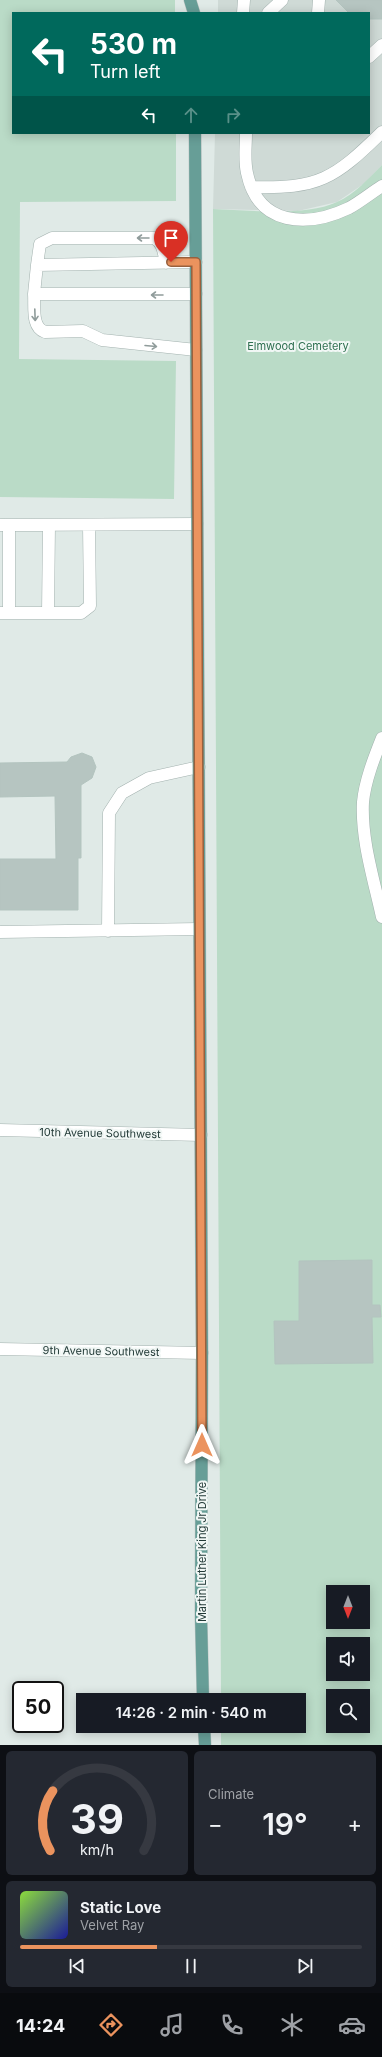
<!DOCTYPE html>
<meta charset="utf-8">
<style>
:root{--surface:#171b24;--page:#242831;--text:#f1f3f6;--muted:#9ea1a6;--line:#363941;--accent:#eb935e}
body{margin:0;font-family:Inter,sans-serif;background:var(--page);color:var(--text);height:100vh;display:flex;flex-direction:column;font-size:15px;white-space:nowrap}
*{box-sizing:border-box;margin:0}
p{font-size:13px;color:var(--muted)}
.icon{flex:none;width:22px;height:22px;fill:none;stroke:currentColor;stroke-width:2;stroke-linecap:round;stroke-linejoin:round}
.map{position:relative;height:1745px;overflow:hidden}
.drawer{display:flex;flex-direction:column;gap:6px;padding:6px;background:#0d0f14;flex:1}
.drawer>*{flex:none}
.top-card{position:absolute;left:12px;top:12px;width:358px;height:122px;border-radius:0px;box-shadow:0 2px 10px #0003;background:#00695c;color:#fff;overflow:hidden}
.needle{width:26px;rotate:180deg}
.controls{position:absolute;left:326px;top:1585px;display:grid;gap:8px}
.controls a{display:grid;place-items:center;width:44px;height:44px;border-radius:0px;background:var(--surface);box-shadow:0 2px 10px #0003;font-size:20px}
.speed{position:absolute;left:12px;top:1681px;display:flex;gap:8px;font-size:20px;font-weight:700;text-align:center}
.speed>*{display:grid;place-content:center;width:52px;height:52px;border-radius:50%;background:var(--surface);box-shadow:0 2px 10px #0003;line-height:1}
.speed .limit{border:2px solid #111;border-radius:6px;background:#fff;color:#111}
.pin{position:absolute;display:grid;place-items:center;width:34px;height:34px;color:#fff;margin:-41px -17px;border-radius:50% 50% 50% 0;rotate:-45deg;box-shadow:0 0 4px #0007}
.pin .icon{rotate:45deg}
.me{position:absolute;width:44px;margin:-22px;rotate:0deg;stroke-linejoin:round;filter:drop-shadow(0 0 3px #0008)}
.turn{display:flex;align-items:center;gap:14px;height:84px;padding:0 12px;font-size:18px}
.turn .icon{width:52px;height:52px;stroke-width:2.5}
.turn b{display:block;font-size:28px;line-height:34px}
.lanes{display:flex;align-items:center;height:38px;padding:0 12px;background:#0003;justify-content:center;gap:20px;direction:ltr}
.lanes .off{opacity:.35}
.big{font-size:30px;font-weight:600;line-height:1.1}
.drawer .tile{flex:1;display:flex;flex-direction:column;justify-content:center;gap:6px;min-width:0;padding:0 14px;border-radius:6px;background:var(--page)}
.drawer .dial{align-items:center;gap:0}
.dial svg{height:104px;overflow:visible;fill:none;stroke:var(--line);stroke-width:7;stroke-linecap:round;text-anchor:middle}
.dial text{fill:var(--text);stroke:none}
.song{display:flex;align-items:center;gap:12px}
.cover{width:48px;height:48px;border-radius:6px;background:linear-gradient(135deg,hsl(90 70% 55%),hsl(240 70% 35%))}
.played{height:4px;border-radius:2px;background:linear-gradient(90deg,var(--accent) 40%,var(--line) 40%)}
.keys{display:flex;justify-content:space-around;direction:ltr}
.heat{display:flex;justify-content:space-between;align-items:center;font-size:22px;direction:ltr}
.drawer .tiles{flex:1;display:grid;gap:6px;grid-template-columns:1fr 1fr}
.tile:last-child{grid-column:span 2}
.trip{position:absolute;left:76px;top:1693px;width:230px;height:40px;border-radius:0px;background:var(--surface);box-shadow:0 2px 10px #0003;font-weight:600;line-height:40px;text-align:center}
.dock{display:flex;height:64px;justify-content:space-around;align-items:center;background:#090b0e;color:var(--muted)}
.dock .icon{width:28px;height:28px}
.dock .active{color:var(--accent)}
.dock b{font-size:18px;color:var(--text)}
.map>svg:first-child{display:block}
.built{fill:#cfdad6}
.green{fill:#badbc7;fill-rule:evenodd}
.building{fill:#b6c5c1;stroke:#b3c4bf}
.lines{fill:none;stroke-linecap:round;stroke-linejoin:round}
.minor-casing{stroke:#a3b2af;stroke-width:13}
.major-casing{stroke:#bdc4c3;stroke-width:13}
.minor{stroke:#fff;stroke-width:12}
.major{stroke:#679e97;stroke-width:12}
.oneway{stroke:#909c9b}
.route-casing{stroke:#99603d;stroke-width:10}
.route{stroke:#eb935e;stroke-width:7}
.labels{text-anchor:middle;stroke-width:4;stroke-linejoin:round;paint-order:stroke}
.park-label{font-size:11px;fill:#2e6f50;stroke:#f1f7f5}
.street-label{font-size:11px;fill:#223a37;stroke:#f1f7f5}
</style>
<div class="map">
<svg width="382" height="1745" viewBox="0 0 382 1745">
<rect width="100%" height="100%" fill="#e0eae7"/>
<path class="built" d="M218,0H382V165L365,183L337,202L298,211L213,209L215,133H369V13H218Z"/>
<path class="green" d="M0,0H175V13H13V133H176V201L20,202L19,359L176,361L174,499L0,497Z
M382,165V1745H221V1726H299V1700H221L213,209C248,210 305,217 337,202C355,194 369,178 382,165ZM333,1592H363V1622H333ZM333,1644H363V1674H333ZM333,1696H363V1726H333Z"/>
<path class="building" d="M336,0H382V19H369V13H349Z
M82,753L92,757L96,767L92,778L81,785V858H78V910H0V859H56L55,796L0,797V763L67,762L71,757Z
M372,1260V1305H380L381,1317H372L373,1363L275,1364L274,1321H299V1261Z"/>
<g class="lines">
<defs>
<path id="minor" d="M243,13L244,0
M268,13L282,0
M318,13L319,0
M369,57L382,45
M246,133C246,146 244,160 247,173C258,226 307,228 349,208C360,202 371,193 382,186
M251,187C319,189 334,179 382,132
M37,265L40,244L52,238H154C163,242 164,254 166,263
M34,294L37,265L196,262
M196,294H34C35,307 31,327 45,332L83,331L102,340L196,350
M0,525L197,524
M0,613H81L90,606L89,525
M9,613V525
M48,613L49,525
M382,738C374,758 365,781 363,802C361,840 374,880 382,917
M108,931L109,813L122,793L149,778L199,767
M0,932L199,929
M0,1130L201,1135
M0,1349L202,1353"/>
<path id="major" d="M190,0L194,13
M195,133L202,1353L201,1615L203,1700
M204,1726L205,1745"/>
</defs>
<use href="#minor" class="minor-casing"/>
<use href="#major" class="major-casing"/>
<use href="#minor" class="minor"/>
<use href="#major" class="major"/>
</g>
<defs><path id="oneway-shaft" d="M-6 0H5M1.5-3L5.5 0L1.5 3" fill="none" stroke-width="1.6" stroke-linecap="round" stroke-linejoin="round"/></defs>
<g class="oneway">
<use href="#oneway-shaft" transform="translate(143 238) rotate(-180)"/>
<use href="#oneway-shaft" transform="translate(157 295) rotate(180)"/>
<use href="#oneway-shaft" transform="translate(35 315) rotate(88)"/>
<use href="#oneway-shaft" transform="translate(151 346) rotate(5)"/>
</g>
<g class="lines">
<defs>
<path id="route" d="M171,262H196L202,1445"/>
</defs>
<use href="#route" class="route-casing"/>
<use href="#route" class="route"/>
</g>
<g class="labels">
<g class="park-label">
<text x="298" y="350">Elmwood Cemetery</text>
</g>
<g class="street-label">
<text transform="translate(100 1133) rotate(1)" y="4">10th Avenue Southwest</text>
<text transform="translate(101 1351) rotate(1)" y="4">9th Avenue Southwest</text>
<text transform="translate(202 1552) rotate(-90)" y="4">Martin Luther King Jr Drive</text>
</g>
</g>
</svg>
<div class="controls">
<a><svg class="needle" viewBox="-14 -14 28 28"><path d="M0-13l5 13h-10z" fill="#e53935"/><path d="M0 13l5-13h-10z" fill="#9ea1a6"/></svg></a>
<a><svg class="icon" aria-label="sound" viewBox="0 0 24 24"><path d="M4 9h4l5-4v14l-5-4H4zM17 9q2 3 0 6"/></svg></a>
<a><svg class="icon" aria-label="search" viewBox="0 0 24 24"><circle cx="10" cy="10" r="6"/><path d="M15 15l6 6"/></svg></a>
</div>
<div class="speed"><div class="limit">50</div></div>
<div class="pin" style="left:171px;top:262px;background:#d93025"><svg class="icon" aria-label="arrive" viewBox="0 0 24 24"><path d="M6 21V4h12l-3 4 3 4H6"/></svg></div>
<svg class="me" style="left:202px;top:1445px" viewBox="-20 -20 40 40"><path d="M0-17L14 15 0 8-14 15z" fill="#eb935e" stroke="#fff" stroke-width="4"/></svg>
<div class="trip">14:26 · 2 min · 540 m</div>
<div class="top-card">
<div class="turn"><svg class="icon" aria-label="left" viewBox="0 0 24 24"><path d="M17 20v-9H6M10 6l-5 5 5 5"/></svg><div><b>530 m</b>Turn left</div></div>
<div class="lanes"><svg class="icon" aria-label="left" viewBox="0 0 24 24"><path d="M17 20v-9H6M10 6l-5 5 5 5"/></svg><svg class="icon off" aria-label="ahead" viewBox="0 0 24 24"><path d="M12 20V5M6 11l6-6 6 6"/></svg><svg class="icon off" aria-label="right" viewBox="0 0 24 24"><path d="M7 20v-9h11M14 6l5 5-5 5"/></svg></div>
</div>
</div>
<section class="drawer">
<div class="tiles">
<div class="tile dial"><svg viewBox="0 0 100 80">
<path d="M14 69A42 42 0 1 1 86 69"/>
<path d="M14 69A42 42 0 0 1 16 23" stroke="#eb935e"/>
<text x="50" y="56" font-size="32" font-weight="700">39</text>
<text x="50" y="72" font-size="11">km/h</text>
</svg></div>
<div class="tile"><p>Climate</p>
<div class="heat"><a>−</a><b class="big">19°</b><a>+</a></div>
</div>
<div class="tile">
<div class="song"><i class="cover"></i><div><b>Static Love</b><p>Velvet Ray</p></div></div>
<div class="played"></div>
<div class="keys"><svg class="icon" aria-label="previous" viewBox="0 0 24 24"><path d="M18 5L8 12l10 7zM5 5v14"/></svg><svg class="icon" aria-label="pause" viewBox="0 0 24 24"><path d="M8 5v14M16 5v14"/></svg><svg class="icon" aria-label="next" viewBox="0 0 24 24"><path d="M6 5l10 7-10 7zM19 5v14"/></svg></div>
</div>
</div>
</section>
<nav class="dock">
<b>14:24</b>
<svg class="icon active" aria-label="directions" viewBox="0 0 24 24"><path d="M12 3l9 9-9 9-9-9zM9 14v-3h6M13 9l2 2-2 2"/></svg>
<svg class="icon" aria-label="music" viewBox="0 0 24 24"><path d="M9 18V5l10-2v13"/><circle cx="6" cy="18" r="3"/><circle cx="16" cy="16" r="3"/></svg>
<svg class="icon" aria-label="phone" viewBox="0 0 24 24"><path d="M5 4h4l2 5-3 2q2 4 5 5l2-3 5 2v4C11 20 4 13 5 4z"/></svg>
<svg class="icon" aria-label="climate" viewBox="0 0 24 24"><path d="M12 3v18M4 7l16 10M4 17L20 7"/></svg>
<svg class="icon" aria-label="car" viewBox="0 0 24 24"><path d="M5 17H2v-5l4-1 3-4h7l3 4 3 1v5h-3M9 17h6M6 11h13"/><circle cx="7" cy="17" r="2"/><circle cx="17" cy="17" r="2"/></svg>
</nav>
